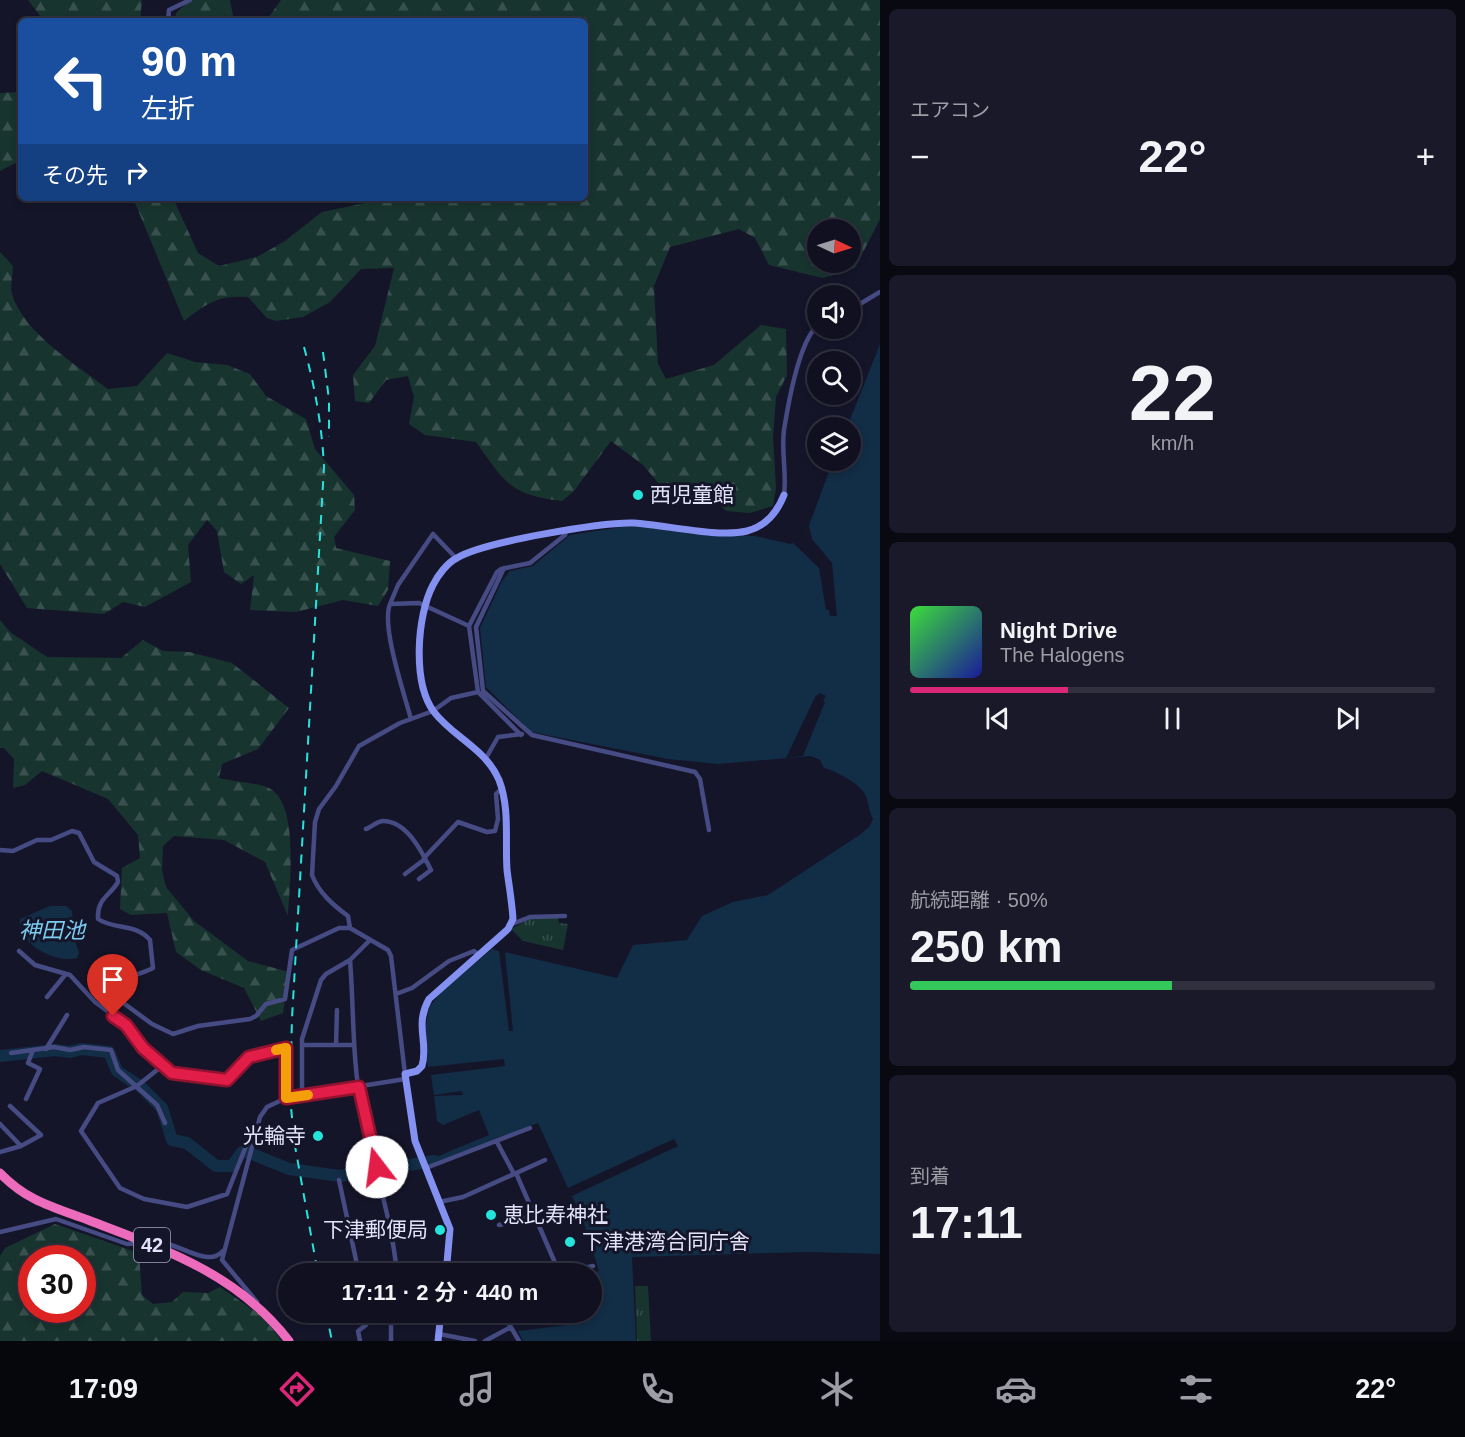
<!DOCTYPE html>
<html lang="ja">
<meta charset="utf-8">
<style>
:root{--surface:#101020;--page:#191929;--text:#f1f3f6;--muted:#9c9da5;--line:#30303e;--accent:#db2777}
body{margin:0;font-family:Arial,"Noto Sans JP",sans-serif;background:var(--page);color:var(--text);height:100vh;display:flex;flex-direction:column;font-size:22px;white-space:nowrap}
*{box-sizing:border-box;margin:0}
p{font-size:20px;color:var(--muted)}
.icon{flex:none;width:33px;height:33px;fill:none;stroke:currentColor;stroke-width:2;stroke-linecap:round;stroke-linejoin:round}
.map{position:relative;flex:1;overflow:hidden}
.side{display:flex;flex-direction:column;gap:9px;padding:9px;background:#090912;width:585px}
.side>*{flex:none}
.guide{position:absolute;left:18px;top:18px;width:570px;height:183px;border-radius:9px;box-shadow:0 3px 9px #0003,0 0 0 2px var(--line);background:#1a4fa0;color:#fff;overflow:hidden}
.needle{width:39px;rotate:94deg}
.buttons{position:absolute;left:807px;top:219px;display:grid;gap:12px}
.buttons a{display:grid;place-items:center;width:54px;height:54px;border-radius:50%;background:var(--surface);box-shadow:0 3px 9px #0003,0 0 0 2px var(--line);font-size:30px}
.speed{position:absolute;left:18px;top:1245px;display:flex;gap:12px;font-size:30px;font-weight:700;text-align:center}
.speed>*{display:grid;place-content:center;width:78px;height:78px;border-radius:50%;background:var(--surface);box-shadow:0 3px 9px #0003,0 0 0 2px var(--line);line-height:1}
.speed .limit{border:9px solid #d22;background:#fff;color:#111}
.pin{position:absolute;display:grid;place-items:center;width:51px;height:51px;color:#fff;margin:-62px -26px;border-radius:50% 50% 50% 0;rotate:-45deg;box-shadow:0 0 6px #0007}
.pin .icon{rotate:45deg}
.me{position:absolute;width:66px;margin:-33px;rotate:345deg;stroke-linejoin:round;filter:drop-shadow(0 0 4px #0008)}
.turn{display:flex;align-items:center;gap:21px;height:126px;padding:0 24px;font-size:27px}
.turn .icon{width:78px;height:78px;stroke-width:2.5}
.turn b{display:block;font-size:42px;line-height:51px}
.then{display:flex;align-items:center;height:57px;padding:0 24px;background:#0003;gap:12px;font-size:22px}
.big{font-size:45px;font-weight:700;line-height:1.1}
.side .card{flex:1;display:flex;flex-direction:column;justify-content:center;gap:9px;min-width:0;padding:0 21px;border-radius:9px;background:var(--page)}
.side .dial{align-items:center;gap:0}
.dial b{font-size:78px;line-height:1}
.song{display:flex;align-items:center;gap:18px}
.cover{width:72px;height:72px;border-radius:9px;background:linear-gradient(135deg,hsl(120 70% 55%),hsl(240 70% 35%))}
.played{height:6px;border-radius:3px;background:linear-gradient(90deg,var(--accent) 30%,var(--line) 30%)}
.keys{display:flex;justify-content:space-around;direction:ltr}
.heat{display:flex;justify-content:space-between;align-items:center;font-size:33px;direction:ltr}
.charge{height:9px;border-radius:4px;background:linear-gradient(90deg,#34c759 50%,var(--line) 0)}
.trip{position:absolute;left:278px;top:1263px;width:324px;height:60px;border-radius:30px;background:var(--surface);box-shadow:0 3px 9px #0003,0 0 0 2px var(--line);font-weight:700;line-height:60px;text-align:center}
.tab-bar{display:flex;height:96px;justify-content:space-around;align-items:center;background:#06060d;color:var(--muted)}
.tab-bar .icon{width:42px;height:42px}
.tab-bar .active{color:var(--accent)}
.tab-bar b{font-size:27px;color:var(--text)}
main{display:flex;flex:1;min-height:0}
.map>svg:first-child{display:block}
.grass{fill:url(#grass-tufts)}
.forest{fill:url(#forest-firs);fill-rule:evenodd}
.water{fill:#122d46}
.pier{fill:#15152a}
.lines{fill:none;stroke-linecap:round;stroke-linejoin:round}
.river{stroke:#122d46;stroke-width:12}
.street{stroke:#464c83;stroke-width:4.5}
.secondary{stroke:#8491f0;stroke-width:7}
.highway{stroke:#ed6bbd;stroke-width:9}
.rail{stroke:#25e4db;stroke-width:2;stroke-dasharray:9 8;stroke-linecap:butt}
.route-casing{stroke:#92132f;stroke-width:15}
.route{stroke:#e11d48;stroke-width:10}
.slow{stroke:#f59e0b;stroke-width:10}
.poi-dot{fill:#25e4db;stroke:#15152a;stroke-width:2}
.labels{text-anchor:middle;stroke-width:6;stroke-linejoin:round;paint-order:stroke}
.shield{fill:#15152a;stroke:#a4a4bc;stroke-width:1.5}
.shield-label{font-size:20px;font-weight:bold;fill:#e2e2fb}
.poi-label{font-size:21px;fill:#e2e2fb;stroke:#15152a;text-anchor:start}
.water-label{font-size:22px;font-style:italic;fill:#7ccbef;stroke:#15152a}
</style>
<main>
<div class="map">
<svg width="880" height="1341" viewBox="0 0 880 1341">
<defs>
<pattern id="grass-tufts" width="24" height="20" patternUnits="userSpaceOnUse" patternTransform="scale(1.5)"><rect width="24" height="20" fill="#18342f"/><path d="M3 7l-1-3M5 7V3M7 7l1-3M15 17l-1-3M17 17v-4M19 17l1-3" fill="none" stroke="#39514e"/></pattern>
<pattern id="forest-firs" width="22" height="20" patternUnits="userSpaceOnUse" patternTransform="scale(1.5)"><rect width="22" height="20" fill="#18342f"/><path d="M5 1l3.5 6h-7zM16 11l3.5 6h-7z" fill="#39514e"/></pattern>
</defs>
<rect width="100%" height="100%" fill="#15152a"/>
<path class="grass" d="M531,918H558L559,923L568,924L563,950L523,941L511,929Z
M635,1286H648L651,1341H637Z"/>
<path class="forest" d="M28,0H142L140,21H44Z
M190,0H230L234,21H175L176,13Z
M281,0H880V219L855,268L823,278L769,265L755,238L739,229L670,247L654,286L658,364L666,379L714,365L761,325L786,329L787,375L776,397L773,438L776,488L773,506L750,513L726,511L713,497L698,504L685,505L666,492L643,465L611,441L574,491L562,501C509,495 505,482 476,442L425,435L409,424L414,397L408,376L386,380L369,403L355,401L353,375L375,346L394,268L361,269L330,302L303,317L276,321L267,318L248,297C218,295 207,303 184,321L133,198H173L198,253L219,266L257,257L285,241L322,212L389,198H585V21H266ZM818,230H850V262H818Z
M21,92V160L0,171V93Z
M0,252L13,266C13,274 10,286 12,294C24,334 77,365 108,389L137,386L167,353L195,362L227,365L250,374L266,396L306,419L315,449L354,495L355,510L334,537L336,548L390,561L388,590L378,606L343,600L296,612L250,610L254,575L241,584L224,572L217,531L207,520L188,545L191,582L145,607L123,602L104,614L27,608L0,564Z
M0,620L10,632L47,657L121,658L143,640L163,651L189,652L232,663L289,708L258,749L222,764L219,778C234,782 254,782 269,788C300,804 289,887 288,916L265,862L224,840L174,836L163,846L162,871L166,887L194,921L248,961L289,972L283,1013L261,1021L244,988L201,970L176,952L167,913L131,915L120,909L122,868L140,858L138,835L108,799L42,771L25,785L13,788L14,759L4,748H0Z
M55,1224L139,1253L142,1295L153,1304L172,1302L183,1292L208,1293L220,1287L263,1317L282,1341H0V1256L5,1248ZM32,1258H82V1310H32Z"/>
<path class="water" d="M880,344V1254L809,1252L632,1257L636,1341H523L518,1331L584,1323L580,1313L591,1312L590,1273L599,1271L582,1217L572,1196L678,1146L674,1139L568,1188L538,1123L426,1166L424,1162L489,1135L479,1110L443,1125L437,1121L434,1096L463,1095L462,1091L434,1095L431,1075L505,1066L504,1059L428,1067L424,1035L429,1008L441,992L492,949L499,951L509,1031H513L505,952L617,978L633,945L687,940L702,916L733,902L768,895L861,834L870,826L873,819C868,809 869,804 866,796C861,784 836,771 824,768L820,760L811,756L718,764L668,759L531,732L486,687L480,628L502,581L510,571L533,566L570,535L622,527H643L700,534L755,536L790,544L804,539L833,461L850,460V428L847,427Z
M50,906H66L72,911L74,938L79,953L77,958C56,964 17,944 20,919Z"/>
<path class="pier" d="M809,526L812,539L832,563L837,616H830L829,610H826L819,568L793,543L804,539Z
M820,693L826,696L823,701L825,702L803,756L786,758L815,697Z"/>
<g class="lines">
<path class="river" d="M0,1056L55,1050L70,1052L81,1049L109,1052L117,1071L141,1087L162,1108L172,1140L187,1143L216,1166H232L242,1152H247L289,1169L340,1176L434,1161"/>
<path class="street" d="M168,21L169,10L190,0
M850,310L880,292
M784,495C787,473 781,451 784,430C788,405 799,341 818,325
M456,558L433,534L398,585L390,604L419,603L469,626
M504,568L476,627L483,691L532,735L695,772L700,779L709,830
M390,604C381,626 404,693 411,719
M478,692L469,626L497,572L501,569L530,563L565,535L566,531
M486,758L498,737L522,734
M366,829C372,827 377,821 383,821C407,821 422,852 431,870L419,879
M0,850L13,851L37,840H51L72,831L79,833L94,862L117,876L118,882C109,897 97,898 98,919C114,930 136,923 150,940L153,968C136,977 118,975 118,999L152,1024L173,1034L198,1026L250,1019L256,1016L266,1004L285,999L292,950L339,928H350
M424,858L458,822L487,832L495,831L498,819L496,794L501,789
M405,874L425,859
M512,924L530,917L565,916
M19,951L35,965L70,975L95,1002L126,1025L143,1048L172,1073L227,1080L249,1057L286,1048V1098
M350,960C354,1011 352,1061 362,1111C373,1166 392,1218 397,1274
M396,994L412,988L449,961L474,951L479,955
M47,997L65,975
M302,1045H353
M336,1045L337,1010
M46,1049L67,1015
M11,1053L54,1047L70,1050L84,1047L111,1050L118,1070L157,1105L165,1123
M162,1066L137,1086L98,1103L81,1131L120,1188L144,1199L187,1207L227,1194L246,1146L252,1141
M405,1074L391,956L388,950L350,928L348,916C333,905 319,893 312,875L315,822L319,809L336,786L359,746L400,723L433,711L451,698L478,692L521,735
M302,1096V1039L321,980L326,974L350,960L369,941
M26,1099L40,1069L28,1063L33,1050
M0,1124L21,1146
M497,1142L514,1174
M0,1152L21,1146L41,1135L10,1106
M426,1168L530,1128
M516,1173L559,1272
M339,1180L359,1274
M439,1202L463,1197L545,1160
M499,1225L536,1216
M0,1232L56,1219L127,1244L142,1243
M153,1243C175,1238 206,1270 223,1251
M554,1274L593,1266
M257,1302L222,1260L260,1117L267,1107L286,1098L405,1079
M502,1312L519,1341
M439,1334L475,1341
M360,1341L358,1331L366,1325L365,1312
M391,1341V1312
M485,1341L511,1327"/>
<path class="secondary" d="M446,1274L450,1229L415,1141L405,1074L417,1071L422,1066C429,1042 414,1026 429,999L508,929L513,919C512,902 509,886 507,870C505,841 510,808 499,780C486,749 453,737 434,712C412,683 417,615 433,585C438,575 447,563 457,558C483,542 602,522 634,523C666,525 718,538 747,531C766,526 777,513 784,495
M438,1341L441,1312"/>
<path class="highway" d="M0,1173C27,1201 53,1207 88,1220C164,1249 238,1274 289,1341"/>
<path class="rail" d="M304,347C315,387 322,426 324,467L292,1018L290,1098L295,1146L318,1274
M323,352L329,400V437
M326,1312L332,1341"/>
</g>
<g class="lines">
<defs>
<path id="route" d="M113,1016L126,1025L143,1048L172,1073L227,1080L249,1057L286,1048V1098L359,1087L377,1167"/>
</defs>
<use href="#route" class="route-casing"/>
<use href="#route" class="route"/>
<path class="slow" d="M276,1050L286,1048V1098L308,1095"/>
</g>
<g class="poi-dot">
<circle cx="638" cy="495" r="6"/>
<circle cx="318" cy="1136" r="6"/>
<circle cx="491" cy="1215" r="6"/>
<circle cx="440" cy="1230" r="6"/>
<circle cx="570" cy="1242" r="6"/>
</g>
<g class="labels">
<rect class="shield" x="134" y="1228" width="36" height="34" rx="4.5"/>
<g class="shield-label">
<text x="152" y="1252">42</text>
</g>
<g class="poi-label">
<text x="650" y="502">西児童館</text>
<text x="306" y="1143" text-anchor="end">光輪寺</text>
<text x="503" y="1222">恵比寿神社</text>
<text x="428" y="1237" text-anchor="end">下津郵便局</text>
<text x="582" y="1249">下津港湾合同庁舎</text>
</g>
<g class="water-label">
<text x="52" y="938">神田池</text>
</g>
</g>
</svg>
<div class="buttons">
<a><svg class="needle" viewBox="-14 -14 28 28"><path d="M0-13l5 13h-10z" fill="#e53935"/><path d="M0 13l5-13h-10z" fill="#9c9da5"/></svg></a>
<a><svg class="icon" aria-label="sound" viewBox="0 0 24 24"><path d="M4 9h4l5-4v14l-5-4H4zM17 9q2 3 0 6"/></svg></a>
<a><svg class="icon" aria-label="search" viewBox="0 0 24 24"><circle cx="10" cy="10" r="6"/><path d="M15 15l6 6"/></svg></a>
<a><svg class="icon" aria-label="layers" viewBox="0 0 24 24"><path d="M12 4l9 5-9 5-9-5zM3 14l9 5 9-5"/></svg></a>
</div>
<div class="speed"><div class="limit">30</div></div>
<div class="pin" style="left:113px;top:1016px;background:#d93025"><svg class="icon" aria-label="arrive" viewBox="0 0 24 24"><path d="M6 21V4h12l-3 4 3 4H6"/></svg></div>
<svg class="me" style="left:377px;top:1167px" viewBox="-20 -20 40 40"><circle r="19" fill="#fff"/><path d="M0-13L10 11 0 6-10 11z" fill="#e11d48"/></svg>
<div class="trip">17:11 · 2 分 · 440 m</div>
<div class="guide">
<div class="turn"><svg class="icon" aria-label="left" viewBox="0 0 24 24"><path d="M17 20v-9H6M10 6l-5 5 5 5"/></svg><div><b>90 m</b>左折</div></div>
<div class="then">その先<svg class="icon" aria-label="right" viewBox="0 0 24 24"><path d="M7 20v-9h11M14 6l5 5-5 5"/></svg></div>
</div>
</div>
<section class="side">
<div class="card"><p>エアコン</p>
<div class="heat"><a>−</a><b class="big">22°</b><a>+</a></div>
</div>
<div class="card dial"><b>22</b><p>km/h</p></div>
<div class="card">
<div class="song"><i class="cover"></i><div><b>Night Drive</b><p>The Halogens</p></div></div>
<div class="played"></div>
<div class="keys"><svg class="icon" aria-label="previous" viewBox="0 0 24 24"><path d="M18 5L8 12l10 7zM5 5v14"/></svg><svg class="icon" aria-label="pause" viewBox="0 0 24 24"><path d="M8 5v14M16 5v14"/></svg><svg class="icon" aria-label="next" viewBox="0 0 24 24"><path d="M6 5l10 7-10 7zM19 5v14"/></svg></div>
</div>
<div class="card"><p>航続距離 · 50%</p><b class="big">250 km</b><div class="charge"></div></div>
<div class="card"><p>到着</p><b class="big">17:11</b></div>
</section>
</main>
<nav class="tab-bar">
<b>17:09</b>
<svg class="icon active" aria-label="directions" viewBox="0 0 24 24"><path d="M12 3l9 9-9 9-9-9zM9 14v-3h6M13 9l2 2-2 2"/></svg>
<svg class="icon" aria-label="music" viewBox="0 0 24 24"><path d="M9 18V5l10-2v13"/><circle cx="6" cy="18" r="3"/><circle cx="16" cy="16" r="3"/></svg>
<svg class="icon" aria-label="phone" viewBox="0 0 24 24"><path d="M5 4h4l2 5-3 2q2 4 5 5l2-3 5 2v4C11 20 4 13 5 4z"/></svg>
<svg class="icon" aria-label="climate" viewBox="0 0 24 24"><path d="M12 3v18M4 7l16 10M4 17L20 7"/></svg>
<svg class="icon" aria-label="car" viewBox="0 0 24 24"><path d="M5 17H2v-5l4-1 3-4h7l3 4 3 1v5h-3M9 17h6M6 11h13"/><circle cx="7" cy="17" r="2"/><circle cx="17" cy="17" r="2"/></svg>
<svg class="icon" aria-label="filters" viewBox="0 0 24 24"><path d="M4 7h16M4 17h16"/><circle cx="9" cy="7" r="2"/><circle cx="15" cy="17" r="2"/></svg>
<b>22°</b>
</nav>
